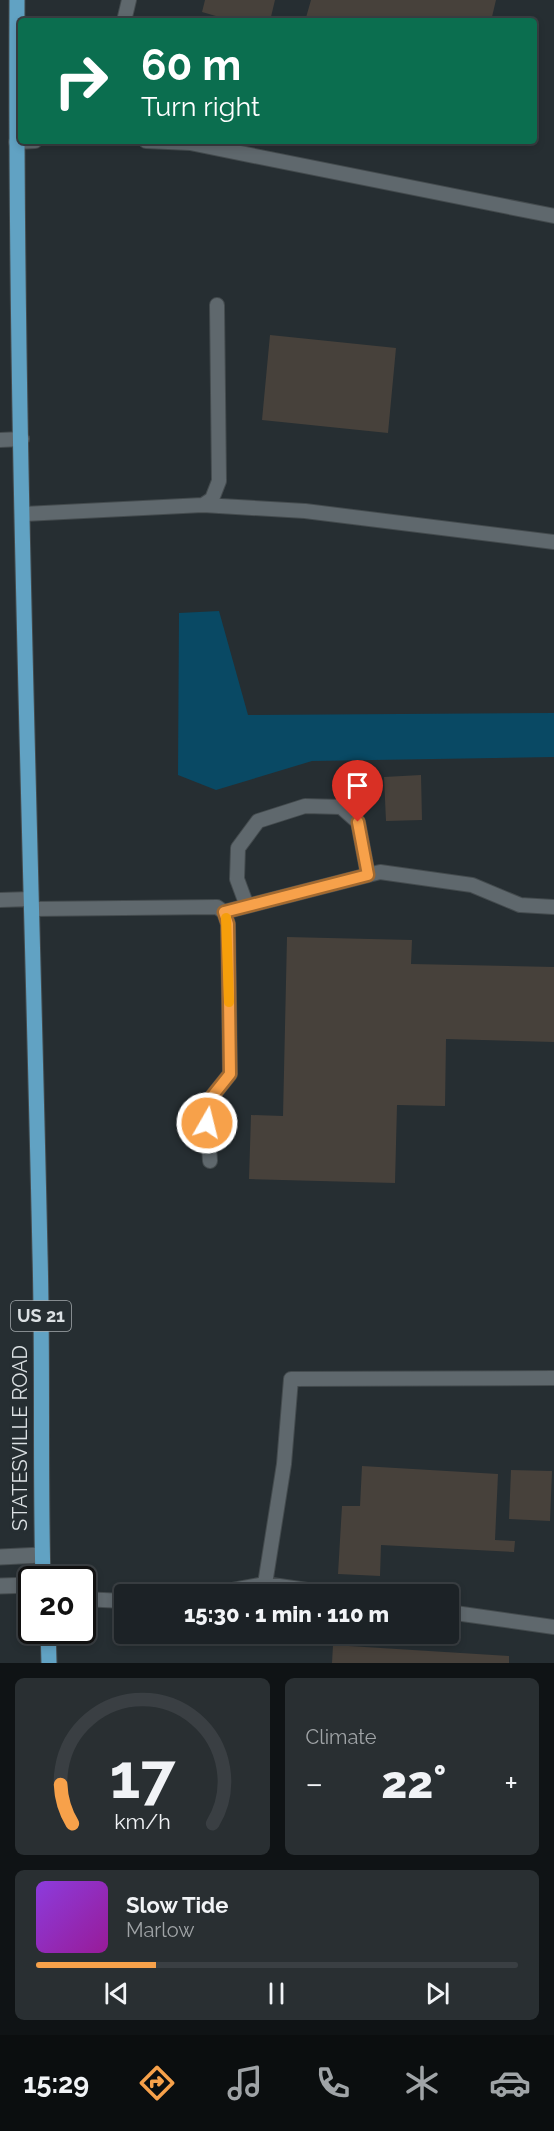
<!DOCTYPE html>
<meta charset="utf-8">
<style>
:root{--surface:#1c2226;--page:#292f32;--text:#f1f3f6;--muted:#a0a4a7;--line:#3a3f43;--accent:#f7a14a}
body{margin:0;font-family:Raleway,sans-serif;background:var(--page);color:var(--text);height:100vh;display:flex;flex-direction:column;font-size:22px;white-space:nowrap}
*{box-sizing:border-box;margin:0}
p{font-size:20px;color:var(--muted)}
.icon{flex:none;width:33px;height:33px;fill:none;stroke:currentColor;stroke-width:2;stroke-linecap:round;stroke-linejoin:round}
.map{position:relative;height:1663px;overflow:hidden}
.panel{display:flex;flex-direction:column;gap:15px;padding:15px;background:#0f1315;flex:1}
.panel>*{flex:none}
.top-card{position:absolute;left:18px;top:18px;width:519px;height:126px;border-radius:6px;box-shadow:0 3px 9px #0003,0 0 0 2px var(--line);background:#0b6e4f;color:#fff;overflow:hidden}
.speed{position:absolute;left:18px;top:1566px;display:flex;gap:12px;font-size:30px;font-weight:700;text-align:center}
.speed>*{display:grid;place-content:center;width:78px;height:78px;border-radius:50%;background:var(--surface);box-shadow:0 3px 9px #0003,0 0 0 2px var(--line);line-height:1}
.speed .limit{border:3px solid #111;border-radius:9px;background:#fff;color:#111}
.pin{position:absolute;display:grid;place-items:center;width:51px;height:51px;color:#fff;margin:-62px -26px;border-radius:50% 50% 50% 0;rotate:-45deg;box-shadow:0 0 6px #0007}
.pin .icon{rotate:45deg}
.me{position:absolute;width:66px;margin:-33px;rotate:8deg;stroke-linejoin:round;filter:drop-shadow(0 0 4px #0008)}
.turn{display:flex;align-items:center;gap:21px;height:126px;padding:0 24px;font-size:27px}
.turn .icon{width:78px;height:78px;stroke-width:2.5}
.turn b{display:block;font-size:42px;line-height:51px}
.big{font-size:45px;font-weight:800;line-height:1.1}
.panel .card{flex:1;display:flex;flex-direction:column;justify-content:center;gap:9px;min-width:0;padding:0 21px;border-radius:9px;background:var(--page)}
.panel .dial{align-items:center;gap:0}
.dial svg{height:156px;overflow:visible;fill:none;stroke:var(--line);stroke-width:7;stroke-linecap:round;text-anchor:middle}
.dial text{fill:var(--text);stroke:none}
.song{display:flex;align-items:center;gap:18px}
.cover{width:72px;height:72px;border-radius:9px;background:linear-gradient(135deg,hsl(270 70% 55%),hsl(300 70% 35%))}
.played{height:6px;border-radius:3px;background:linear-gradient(90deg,var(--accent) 25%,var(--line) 25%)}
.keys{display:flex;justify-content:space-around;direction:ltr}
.heat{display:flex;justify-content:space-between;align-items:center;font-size:33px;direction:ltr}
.panel .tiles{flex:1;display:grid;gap:15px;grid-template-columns:1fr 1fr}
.card:last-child{grid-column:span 2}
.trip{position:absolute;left:114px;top:1584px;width:345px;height:60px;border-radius:6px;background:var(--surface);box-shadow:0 3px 9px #0003,0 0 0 2px var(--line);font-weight:800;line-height:60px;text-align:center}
.tabs{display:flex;height:96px;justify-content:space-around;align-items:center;background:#0b0e0f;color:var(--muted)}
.tabs .icon{width:42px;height:42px}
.tabs .current{color:var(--accent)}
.tabs b{font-size:27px;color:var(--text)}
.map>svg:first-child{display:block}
.green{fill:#094964}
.building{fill:#47413b}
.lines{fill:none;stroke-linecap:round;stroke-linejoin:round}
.lane-casing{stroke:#444b4e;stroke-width:16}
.street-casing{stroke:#444b4e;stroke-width:17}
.primary-casing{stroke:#444b4e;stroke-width:17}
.lane{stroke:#5f686d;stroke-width:14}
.street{stroke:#5f686d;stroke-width:15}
.primary{stroke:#61a2c3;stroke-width:15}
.route-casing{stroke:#a16930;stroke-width:15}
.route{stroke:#f7a14a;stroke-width:10}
.slow{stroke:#f59e0b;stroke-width:10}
.labels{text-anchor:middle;stroke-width:6;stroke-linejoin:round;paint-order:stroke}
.shield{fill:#262e32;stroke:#a5abae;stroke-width:1.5}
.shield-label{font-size:18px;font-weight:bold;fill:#dbe0e3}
.street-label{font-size:20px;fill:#dbe0e3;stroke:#262e32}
</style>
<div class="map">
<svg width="554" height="1663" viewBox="0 0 554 1663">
<rect width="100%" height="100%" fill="#262e32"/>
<path class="green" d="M219,611L248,715L554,713V757L312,761L216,790L178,775L179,613Z"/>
<path class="building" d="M205,0H275L270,21H233L202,12Z
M311,0H496L491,21H305Z
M270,335L396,348L388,433L262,420Z
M421,775L422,820L386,821L384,777Z
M287,937L412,940L411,964L554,967V1042L446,1039L445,1106L397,1105L395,1183L249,1179L251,1115L283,1116Z
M362,1466L498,1474L495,1540L515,1541L514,1552L381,1545L380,1576L338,1574L342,1506H360Z
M511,1470L552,1471L550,1521L509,1519Z
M333,1645L509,1656V1663H332Z"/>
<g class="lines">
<defs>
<path id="lane" d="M124,21L129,0
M146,141L190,143L554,216
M16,142L35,141
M0,440L22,439
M203,505L305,511L554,542
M24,514L203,505L212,499L219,481L217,305
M0,900L31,899
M247,906L237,879L238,848L258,821L305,806L341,807L358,822L368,875
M31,909L217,907L224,912L228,924L230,1074L206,1104L210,1161
M224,912L380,872L472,885L520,905L554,907
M265,1584L284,1464L291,1379L554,1378
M210,1594L265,1584L335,1594
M82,1599L124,1601
M448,1612L554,1627"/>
<path id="street" d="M0,1557L42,1555
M0,1586L32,1585"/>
<path id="primary" d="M17,0C15,418 31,836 40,1254C43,1362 40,1471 43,1580
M48,1630L49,1663"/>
</defs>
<use href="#lane" class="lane-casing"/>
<use href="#street" class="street-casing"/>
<use href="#primary" class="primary-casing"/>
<use href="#lane" class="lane"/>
<use href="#street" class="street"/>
<use href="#primary" class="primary"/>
</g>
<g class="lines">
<defs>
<path id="route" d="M207,1123L206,1104L230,1074L228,924L224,912L368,875L358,822"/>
</defs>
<use href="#route" class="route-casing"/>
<use href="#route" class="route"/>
<path class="slow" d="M226,918L229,1002"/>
</g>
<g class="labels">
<rect class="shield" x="11" y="1301" width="60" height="30" rx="4.5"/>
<g class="shield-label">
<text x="41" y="1322">US 21</text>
</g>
<g class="street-label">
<text transform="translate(20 1438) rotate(-90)" y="7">STATESVILLE ROAD</text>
</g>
</g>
</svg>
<div class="speed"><div class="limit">20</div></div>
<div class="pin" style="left:358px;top:822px;background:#d93025"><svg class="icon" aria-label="arrive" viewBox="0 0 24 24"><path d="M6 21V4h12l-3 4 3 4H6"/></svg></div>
<svg class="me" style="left:207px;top:1123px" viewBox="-20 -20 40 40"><circle r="17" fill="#f7a14a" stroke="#fff" stroke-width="3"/><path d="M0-11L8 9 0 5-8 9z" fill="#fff"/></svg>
<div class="trip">15:30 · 1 min · 110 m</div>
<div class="top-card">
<div class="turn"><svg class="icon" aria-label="right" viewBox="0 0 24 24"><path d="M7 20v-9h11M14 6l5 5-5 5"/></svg><div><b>60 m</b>Turn right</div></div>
</div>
</div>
<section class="panel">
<div class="tiles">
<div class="card dial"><svg viewBox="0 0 100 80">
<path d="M14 69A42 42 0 1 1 86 69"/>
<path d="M14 69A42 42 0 0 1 8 49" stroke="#f7a14a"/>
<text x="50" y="56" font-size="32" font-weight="700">17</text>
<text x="50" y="72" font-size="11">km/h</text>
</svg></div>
<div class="card"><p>Climate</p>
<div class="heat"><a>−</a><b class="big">22°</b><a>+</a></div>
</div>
<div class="card">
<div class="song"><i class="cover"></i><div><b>Slow Tide</b><p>Marlow</p></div></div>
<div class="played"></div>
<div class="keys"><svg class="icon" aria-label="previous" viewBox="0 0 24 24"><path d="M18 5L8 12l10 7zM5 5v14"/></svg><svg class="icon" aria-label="pause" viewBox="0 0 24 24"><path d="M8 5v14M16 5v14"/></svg><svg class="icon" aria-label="next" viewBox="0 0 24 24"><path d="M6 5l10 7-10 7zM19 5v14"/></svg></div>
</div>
</div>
</section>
<nav class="tabs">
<b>15:29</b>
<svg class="icon current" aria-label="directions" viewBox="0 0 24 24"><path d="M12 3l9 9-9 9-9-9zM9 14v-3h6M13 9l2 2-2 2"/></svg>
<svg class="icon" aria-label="music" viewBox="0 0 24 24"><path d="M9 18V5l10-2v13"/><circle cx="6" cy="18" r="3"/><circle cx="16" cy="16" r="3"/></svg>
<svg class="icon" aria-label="phone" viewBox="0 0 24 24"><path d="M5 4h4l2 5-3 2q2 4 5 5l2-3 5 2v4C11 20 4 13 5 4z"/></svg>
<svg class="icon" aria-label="climate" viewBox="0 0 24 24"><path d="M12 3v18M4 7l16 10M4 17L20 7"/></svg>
<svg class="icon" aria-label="car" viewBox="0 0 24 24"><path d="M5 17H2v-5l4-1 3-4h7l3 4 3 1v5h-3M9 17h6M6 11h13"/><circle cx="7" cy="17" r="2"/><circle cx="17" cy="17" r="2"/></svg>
</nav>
